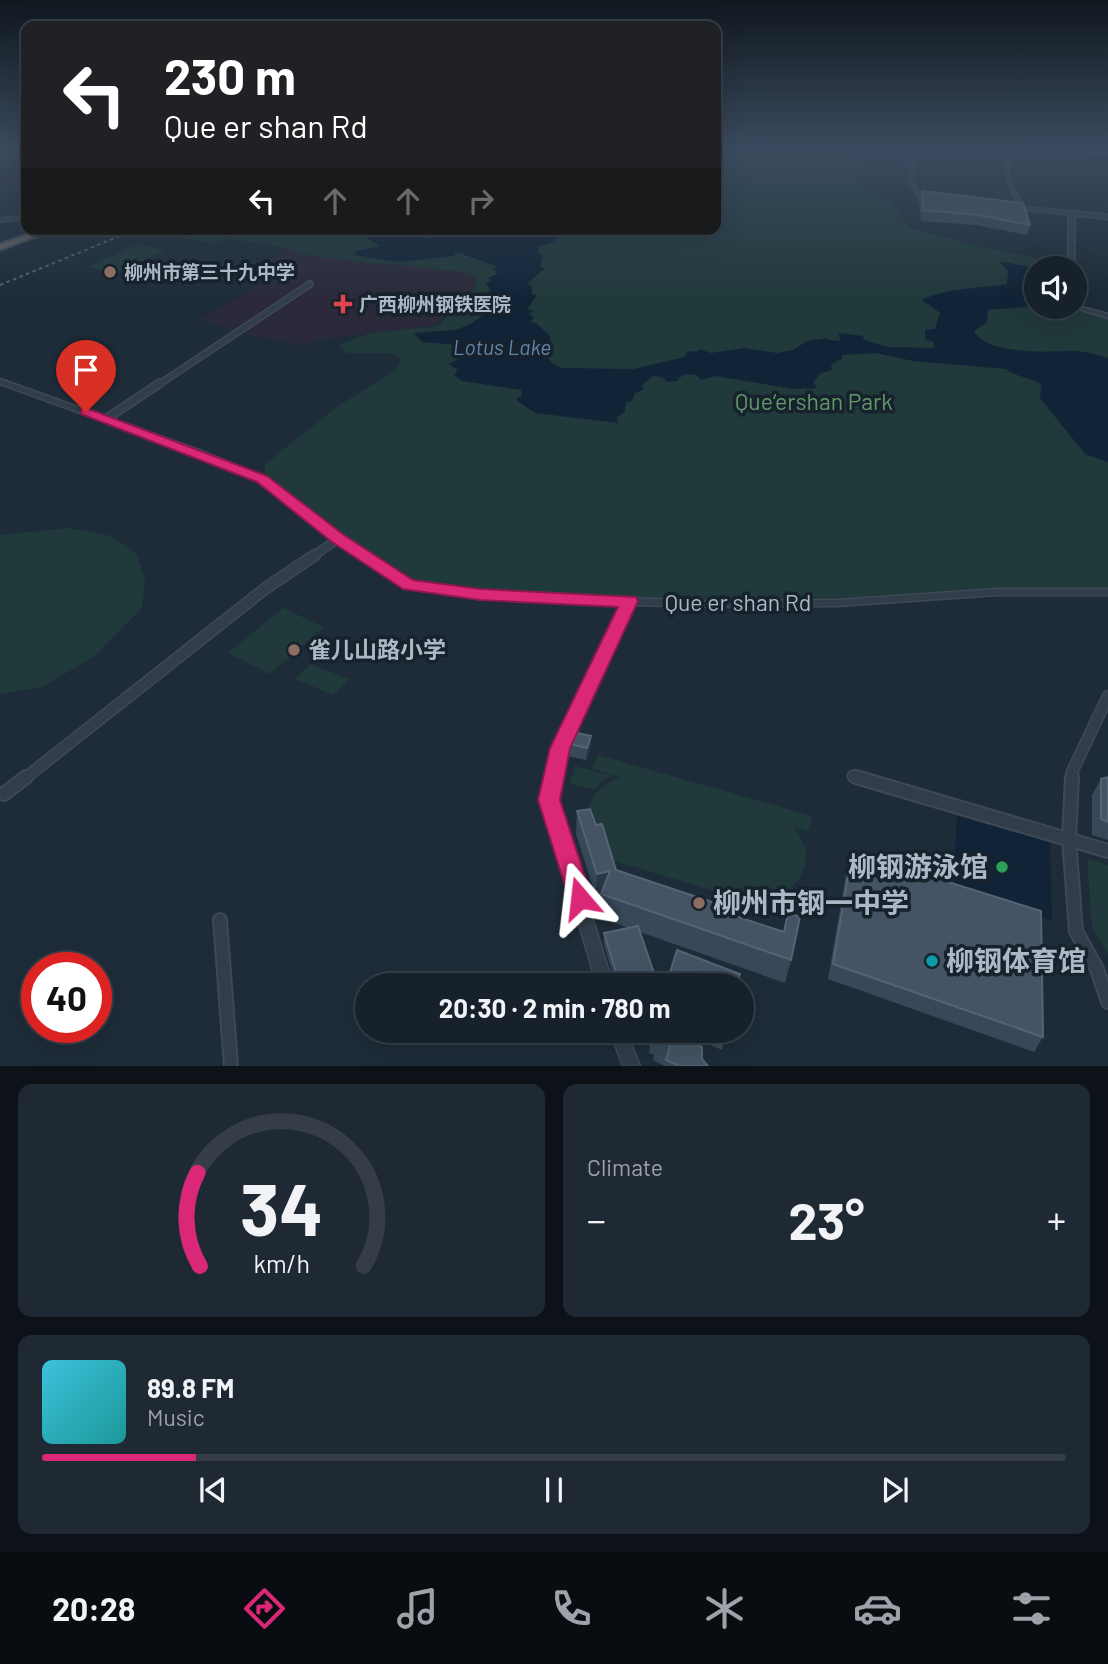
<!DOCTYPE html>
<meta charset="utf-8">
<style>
:root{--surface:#16212b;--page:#1f2933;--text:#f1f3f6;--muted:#9ea3a9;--line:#353e47;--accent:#db2777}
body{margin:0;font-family:Barlow,"Noto Sans SC",sans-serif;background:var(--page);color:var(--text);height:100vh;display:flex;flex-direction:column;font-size:26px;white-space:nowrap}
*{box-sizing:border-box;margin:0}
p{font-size:23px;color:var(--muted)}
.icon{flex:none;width:38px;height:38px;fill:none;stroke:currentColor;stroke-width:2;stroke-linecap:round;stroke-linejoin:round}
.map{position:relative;height:1066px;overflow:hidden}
.panel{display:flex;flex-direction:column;gap:18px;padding:18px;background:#0c1218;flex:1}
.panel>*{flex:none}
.top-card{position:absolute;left:21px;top:21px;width:700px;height:214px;border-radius:14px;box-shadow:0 7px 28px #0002,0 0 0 2px var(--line);background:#202124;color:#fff;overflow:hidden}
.tools{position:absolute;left:1024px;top:256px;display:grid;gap:14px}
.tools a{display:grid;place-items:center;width:63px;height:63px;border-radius:50%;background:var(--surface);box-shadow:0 7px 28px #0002,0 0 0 2px var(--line);font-size:35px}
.speed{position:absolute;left:21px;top:952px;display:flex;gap:14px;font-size:35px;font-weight:700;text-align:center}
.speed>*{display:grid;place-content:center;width:91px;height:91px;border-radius:50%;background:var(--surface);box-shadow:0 7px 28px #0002,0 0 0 2px var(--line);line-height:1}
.speed .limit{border:10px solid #d22;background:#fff;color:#111}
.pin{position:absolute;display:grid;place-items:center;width:60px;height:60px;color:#fff;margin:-72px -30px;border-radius:50% 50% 50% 0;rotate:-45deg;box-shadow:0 0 7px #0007}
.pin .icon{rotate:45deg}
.me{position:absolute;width:77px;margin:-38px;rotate:343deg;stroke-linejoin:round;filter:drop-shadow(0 0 5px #0008)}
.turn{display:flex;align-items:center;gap:24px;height:147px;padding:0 28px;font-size:32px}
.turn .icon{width:91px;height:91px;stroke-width:2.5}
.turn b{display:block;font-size:49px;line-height:60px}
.lanes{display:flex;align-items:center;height:66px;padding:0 28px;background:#0003;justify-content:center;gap:35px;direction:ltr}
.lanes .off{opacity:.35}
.big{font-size:52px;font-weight:700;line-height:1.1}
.panel .card{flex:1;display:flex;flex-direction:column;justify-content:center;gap:10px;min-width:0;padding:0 24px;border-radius:14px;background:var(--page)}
.panel .dial{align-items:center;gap:0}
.dial svg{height:182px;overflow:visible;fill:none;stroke:var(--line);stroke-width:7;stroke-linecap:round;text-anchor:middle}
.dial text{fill:var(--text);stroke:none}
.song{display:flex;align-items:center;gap:21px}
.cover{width:84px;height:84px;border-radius:10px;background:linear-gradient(135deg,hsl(190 70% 55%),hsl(180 70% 35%))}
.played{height:7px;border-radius:4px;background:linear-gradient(90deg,var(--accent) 15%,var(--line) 15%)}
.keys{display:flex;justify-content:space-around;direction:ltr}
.heat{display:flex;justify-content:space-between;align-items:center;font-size:38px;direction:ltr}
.panel .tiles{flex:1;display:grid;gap:18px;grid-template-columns:1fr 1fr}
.card:last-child{grid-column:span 2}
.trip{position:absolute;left:355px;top:973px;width:399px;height:70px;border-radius:35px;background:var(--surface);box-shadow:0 7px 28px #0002,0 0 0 2px var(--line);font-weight:700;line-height:70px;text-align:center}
.tab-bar{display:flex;height:112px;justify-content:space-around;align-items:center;background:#090d11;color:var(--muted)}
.tab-bar .icon{width:49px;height:49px}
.tab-bar .selected{color:var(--accent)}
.tab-bar b{font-size:32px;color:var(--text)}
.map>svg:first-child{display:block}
.medical{fill:#2a2a3a}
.green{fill:#20393a}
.water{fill:#112437}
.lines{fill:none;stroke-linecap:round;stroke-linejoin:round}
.minor-far4-casing{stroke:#3e4956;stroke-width:6}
.minor-far3-casing{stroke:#3e4956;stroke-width:8}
.minor-far2-casing{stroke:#3e4956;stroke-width:10}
.minor-far1-casing{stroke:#3e4956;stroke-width:13}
.minor-casing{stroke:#3e4956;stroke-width:16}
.tertiary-casing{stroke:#3e4956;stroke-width:3}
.secondary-casing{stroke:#3e4956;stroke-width:4}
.primary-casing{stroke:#3e4956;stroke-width:4}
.trunk-casing{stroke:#3c4853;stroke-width:4}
.minor-far4{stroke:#313d49;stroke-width:4.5}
.minor-far3{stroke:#313d49;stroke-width:5}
.minor-far2{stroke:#313d49;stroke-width:7}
.minor-far1{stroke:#313d49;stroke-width:10}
.minor{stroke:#313d49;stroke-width:12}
.tertiary{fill:#313d49;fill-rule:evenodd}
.secondary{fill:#3f4d5d;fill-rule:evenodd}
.primary{fill:#4f5c6a;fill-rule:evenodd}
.trunk{fill:#605e5c;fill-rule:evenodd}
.rail{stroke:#536271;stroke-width:2;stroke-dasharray:3.5 3.5;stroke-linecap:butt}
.wall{fill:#384858}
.shaded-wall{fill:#283847}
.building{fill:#445464;stroke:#546473;stroke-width:2}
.route{fill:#db2777;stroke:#8e194d;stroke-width:2}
.education-dot{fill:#8d6e63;stroke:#17222d;stroke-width:2.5}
.health-dot{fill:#e0444e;stroke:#17222d;stroke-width:2.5}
.leisure-dot{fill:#2e9e5b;stroke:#17222d;stroke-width:2.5}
.culture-dot{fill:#0f9aa8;stroke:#17222d;stroke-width:2.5}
.labels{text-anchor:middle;stroke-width:7;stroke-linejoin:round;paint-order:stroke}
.far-poi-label{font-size:19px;font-weight:bold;fill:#abb8c6;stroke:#17222d;text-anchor:start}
.far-water-label{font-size:21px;font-style:italic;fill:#6086a9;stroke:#17222d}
.park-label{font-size:23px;fill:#619969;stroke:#17222d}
.street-label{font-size:23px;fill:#abb8c6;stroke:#17222d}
.poi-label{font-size:23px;font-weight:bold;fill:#abb8c6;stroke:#17222d;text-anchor:start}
.near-poi-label{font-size:28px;font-weight:bold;fill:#abb8c6;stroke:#17222d;text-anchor:start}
</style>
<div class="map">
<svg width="1108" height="1066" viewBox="0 0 1108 1066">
<rect width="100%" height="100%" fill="#1e2c39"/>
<path class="medical" d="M0,149H26V179L13,184L0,185Z
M288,248L303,254L465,272L476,277L475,289L435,325L317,340L307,346L236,332L201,319L267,280L250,272Z"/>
<path class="green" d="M716,149H837L867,161L863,180L864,188L889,202L910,228L984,248L1071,264V268H1036V306H1072L1108,316V588L996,590L837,601L635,598L481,591L410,582L341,537L273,486L265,479V464L338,406L395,371L401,360L392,353H347L338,345L370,333L438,326L475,289L476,277L465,272L326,258L303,254L288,248L229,239L212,243L148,233L156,229H716Z
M138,244L166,250L116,273L87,267Z
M68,528L111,536L136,553L145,580L142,608L95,656L42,687L0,694V535Z
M283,608L324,627L270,674L228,653Z
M311,664L349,679L333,695L295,679Z
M598,755L812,816L809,831L794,827L806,849L805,865L799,880L786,893L769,900H744L615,861C585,831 573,797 620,777L592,769Z
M575,766L613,776L604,780L595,789L570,784Z
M1087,859L1108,865V954L1092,928Z"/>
<path class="water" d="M375,229H419V236L427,239L433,237L435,229H528L558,236L554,242L539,246V253L543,256L540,267L545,268L527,284L532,286V294L537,295L527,309L534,311L528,314L534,317L531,322L537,324L550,336L551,350L545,354L553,364L562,368L633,369L685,357L688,351L697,352L699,349L711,353L745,348L777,353L793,350L807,341L827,338V340L840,341L839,333L863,336L864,340L888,347L933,348L934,342L925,340V330L935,329L940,313L922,300C949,287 978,289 1007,284L1008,271L998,261L1036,268L1037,306L988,310L987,322L974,331C985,354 1044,352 1065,351C1079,350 1095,354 1108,358V462L1085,454L1040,398L1041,384C1029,377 1017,377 1006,369L913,361L876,353L842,355V359L831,364L832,370L821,373L813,382L817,388L794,389L715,376L701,380L697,375L687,374L678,378V381L667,382L662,377L653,376L642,385L643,390L635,393L632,401L626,403L625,411L617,417L618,423L535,413L516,400L522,395L521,390L462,381L454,375L458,370L449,364L457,360V355L453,352L456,345L422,342L414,333L456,330L472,323L486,313L489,303L484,301L483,296H491L487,292L491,291L486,284L491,280L488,278L497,274L494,268L499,267L459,253L454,254L455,256L398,262L354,255L356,251L380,246L367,238V235L377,231Z
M957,816L1050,842L1052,921L953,891Z"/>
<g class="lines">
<defs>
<path id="minor-far4" d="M842,149L914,158
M918,149L910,178L919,196L931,201
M1012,149C1000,171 1010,188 1023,207
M1017,208L1072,213
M0,220L26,217"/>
<path id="minor-far3" d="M158,385L310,284"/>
<path id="minor-far2" d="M106,419L160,383
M313,556L338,539"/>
<path id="minor-far1" d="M853,776L862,779
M24,779L266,588L315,555
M1072,779V772L1108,696"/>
<path id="minor" d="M856,777L1108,851
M1072,777L1069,839L1076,931L1097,969L1108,1002
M4,794L26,777
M220,920L231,1066"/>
<path id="tertiary" d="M1072,211L1108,215V219L1075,215L1074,268H1068L1069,213Z
M1074,305L1108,314V318L1069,306H1074Z
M0,379L199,450L265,477L341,537L412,582L479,592L706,601L838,600L997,589H1108V595H997L838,606L706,607L634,605L566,748L556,800L613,985H597L542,800L554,748L623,604L479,598L405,587L335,541L259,481L193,454L0,384Z
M610,1031H626L640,1066H623Z"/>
<path id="secondary" d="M1072,149L1108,151V155L1074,150Z"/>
<path id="primary" d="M1080,149L1108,150V154L1083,151Z"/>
<path id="trunk" d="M43,229H56L0,250V244Z"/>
</defs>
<use href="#minor-far4" class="minor-far4-casing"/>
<use href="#minor-far3" class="minor-far3-casing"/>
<use href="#minor-far2" class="minor-far2-casing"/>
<use href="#minor-far1" class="minor-far1-casing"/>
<use href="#minor" class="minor-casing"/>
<use href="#tertiary" class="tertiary-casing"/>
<use href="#secondary" class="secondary-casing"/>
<use href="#primary" class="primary-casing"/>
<use href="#trunk" class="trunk-casing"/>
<use href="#minor-far4" class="minor-far4"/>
<use href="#minor-far3" class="minor-far3"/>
<use href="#minor-far2" class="minor-far2"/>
<use href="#minor-far1" class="minor-far1"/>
<use href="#minor" class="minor"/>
<use href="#tertiary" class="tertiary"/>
<use href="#secondary" class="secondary"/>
<use href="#primary" class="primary"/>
<use href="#trunk" class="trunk"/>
<path class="rail" d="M0,285L137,229"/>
</g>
<path class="wall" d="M882,149H912L909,152Z
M925,149H1004L1001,158Z
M922,191L1030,225L1027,235L976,225L921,221L919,201Z
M591,736V747L586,760L568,756L569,744Z
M1108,777V840L1092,835V795L1101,779Z
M577,811L596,825L616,870L720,911L791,960L785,983L640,932L658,985H616L604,944V933L629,928L599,917L600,896L596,897L576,834Z
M852,852L1043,1037L1034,1052L828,979L847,868Z
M652,1031L693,1042L702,1059L708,1066H665L653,1060L654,1055L649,1053Z
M705,1031H742L741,1034L736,1040H724L722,1050L704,1042Z"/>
<path class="shaded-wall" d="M591,736V747L586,760L587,748Z
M610,871L600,896L596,897L597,874Z
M747,1012L742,1031V1017Z
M739,1031H742L741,1034L736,1040Z"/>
<path class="building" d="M922,191L1023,203L1030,225L978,215L923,210Z
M573,732L591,736L587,748L569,744Z
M1108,777V822L1101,819V779Z
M590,809L596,825L602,824L616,870L721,905L720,911L784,932L788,913L800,917L791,960L601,894L610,871L597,874L577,811Z
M852,852L1041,911L1043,1037L833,964Z
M638,926L658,985H620L604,933Z
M677,950L740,974L737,985H666Z
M742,1000L746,1003L747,1012L742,1017Z
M653,1031H690L693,1042L702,1047V1059L708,1066H679L666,1060L671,1043L656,1038L658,1033Z"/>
<linearGradient id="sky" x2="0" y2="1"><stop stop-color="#10181f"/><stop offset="0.5" stop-color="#3b4b5f"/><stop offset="1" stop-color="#3b4b5f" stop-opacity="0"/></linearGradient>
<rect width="1108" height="298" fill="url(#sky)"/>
<path class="route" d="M86,408L267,476L344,535L413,580L480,589L636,597L638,601L570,748L560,800L592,898L588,905L580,909L571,905L538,800L550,748L618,607L480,600L403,589L332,542L257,482L81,414V409Z"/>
<g class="education-dot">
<circle cx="110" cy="272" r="7"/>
<circle cx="294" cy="650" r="7"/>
<circle cx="699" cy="903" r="7"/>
</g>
<path class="health-dot" d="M339.5 293.5h7v7h7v7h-7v7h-7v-7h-7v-7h7z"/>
<circle class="leisure-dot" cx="1002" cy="867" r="7"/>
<circle class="culture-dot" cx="932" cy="961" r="7"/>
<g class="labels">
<g class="far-poi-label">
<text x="124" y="279">柳州市第三十九中学</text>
<text x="359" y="311">广西柳州钢铁医院</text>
</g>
<g class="far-water-label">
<text x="502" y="355">Lotus Lake</text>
</g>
<g class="park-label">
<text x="814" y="410">Que‘ershan Park</text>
</g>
<g class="street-label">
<text x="738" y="611">Que er shan Rd</text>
</g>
<g class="poi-label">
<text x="308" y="658">雀儿山路小学</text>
</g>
<g class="near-poi-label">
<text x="988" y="877" text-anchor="end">柳钢游泳馆</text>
<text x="713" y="913">柳州市钢一中学</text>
<text x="946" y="971">柳钢体育馆</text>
</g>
</g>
</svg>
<div class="tools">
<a><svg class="icon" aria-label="sound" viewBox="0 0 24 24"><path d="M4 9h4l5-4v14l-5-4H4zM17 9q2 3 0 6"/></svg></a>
</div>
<div class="speed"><div class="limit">40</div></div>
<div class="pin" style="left:86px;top:412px;background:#d93025"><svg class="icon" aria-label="arrive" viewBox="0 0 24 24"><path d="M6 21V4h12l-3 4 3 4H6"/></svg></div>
<svg class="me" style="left:580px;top:898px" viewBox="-20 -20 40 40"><path d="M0-17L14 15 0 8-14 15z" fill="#db2777" stroke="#fff" stroke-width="4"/></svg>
<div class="trip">20:30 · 2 min · 780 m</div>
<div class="top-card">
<div class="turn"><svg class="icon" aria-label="left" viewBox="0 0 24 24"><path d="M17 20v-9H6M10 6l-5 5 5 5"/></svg><div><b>230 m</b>Que er shan Rd</div></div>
<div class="lanes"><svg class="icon" aria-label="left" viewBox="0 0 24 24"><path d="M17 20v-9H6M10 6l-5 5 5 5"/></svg><svg class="icon off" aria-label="ahead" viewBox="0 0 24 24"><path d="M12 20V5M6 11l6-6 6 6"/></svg><svg class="icon off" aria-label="ahead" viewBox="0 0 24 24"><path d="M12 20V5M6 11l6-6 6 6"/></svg><svg class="icon off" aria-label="right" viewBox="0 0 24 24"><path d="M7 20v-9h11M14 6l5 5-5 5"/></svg></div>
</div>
</div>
<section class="panel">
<div class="tiles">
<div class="card dial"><svg viewBox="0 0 100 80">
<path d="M14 69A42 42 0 1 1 86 69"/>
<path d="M14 69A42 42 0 0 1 13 28" stroke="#db2777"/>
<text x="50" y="56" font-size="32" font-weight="700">34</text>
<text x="50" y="72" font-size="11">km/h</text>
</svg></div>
<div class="card"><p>Climate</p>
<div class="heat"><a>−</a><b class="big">23°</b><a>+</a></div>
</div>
<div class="card">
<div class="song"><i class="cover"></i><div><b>89.8 FM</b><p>Music</p></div></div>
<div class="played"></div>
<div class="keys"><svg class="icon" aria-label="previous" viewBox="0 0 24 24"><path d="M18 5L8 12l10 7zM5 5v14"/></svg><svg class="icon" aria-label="pause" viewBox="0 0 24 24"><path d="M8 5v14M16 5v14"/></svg><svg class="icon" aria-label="next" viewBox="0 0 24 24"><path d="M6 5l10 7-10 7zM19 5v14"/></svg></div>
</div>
</div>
</section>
<nav class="tab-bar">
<b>20:28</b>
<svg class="icon selected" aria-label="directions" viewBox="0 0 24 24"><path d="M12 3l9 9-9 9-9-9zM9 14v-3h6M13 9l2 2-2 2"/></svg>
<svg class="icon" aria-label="music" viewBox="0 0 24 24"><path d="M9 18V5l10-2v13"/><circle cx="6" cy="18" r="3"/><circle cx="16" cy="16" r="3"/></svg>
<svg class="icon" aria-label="phone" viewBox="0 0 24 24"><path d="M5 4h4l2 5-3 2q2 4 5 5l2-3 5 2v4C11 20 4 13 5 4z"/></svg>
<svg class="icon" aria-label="climate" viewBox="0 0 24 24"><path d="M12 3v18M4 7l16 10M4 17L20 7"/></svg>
<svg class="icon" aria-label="car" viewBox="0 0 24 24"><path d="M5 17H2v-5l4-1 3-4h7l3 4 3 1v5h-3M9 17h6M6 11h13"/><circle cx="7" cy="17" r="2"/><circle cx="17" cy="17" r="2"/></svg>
<svg class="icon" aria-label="filters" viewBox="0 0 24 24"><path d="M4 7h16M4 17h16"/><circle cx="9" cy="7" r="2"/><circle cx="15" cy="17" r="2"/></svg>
</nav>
